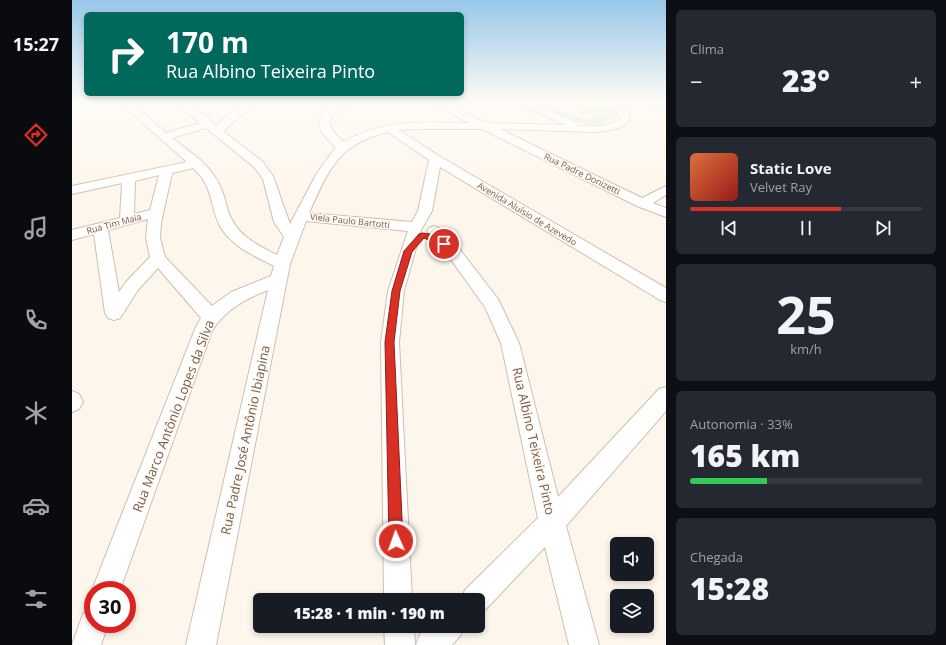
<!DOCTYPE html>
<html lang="pt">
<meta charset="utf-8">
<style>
:root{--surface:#171b24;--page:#242831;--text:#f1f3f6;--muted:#9ea1a6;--line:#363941;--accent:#d93025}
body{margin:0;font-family:"Open Sans",sans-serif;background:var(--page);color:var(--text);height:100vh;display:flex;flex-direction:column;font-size:15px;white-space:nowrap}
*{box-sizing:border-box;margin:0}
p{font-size:13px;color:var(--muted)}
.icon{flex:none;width:22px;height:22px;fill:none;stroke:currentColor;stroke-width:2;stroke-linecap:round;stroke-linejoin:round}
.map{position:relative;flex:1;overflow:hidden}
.drawer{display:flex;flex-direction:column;gap:10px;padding:10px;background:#0d0f14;width:280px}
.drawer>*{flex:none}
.guide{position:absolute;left:12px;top:12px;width:380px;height:84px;border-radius:6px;box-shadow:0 2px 6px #0003;background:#00695c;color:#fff;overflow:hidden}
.buttons{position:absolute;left:538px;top:537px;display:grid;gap:8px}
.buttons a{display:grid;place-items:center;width:44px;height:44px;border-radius:6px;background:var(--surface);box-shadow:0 2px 6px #0003;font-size:20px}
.speed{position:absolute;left:12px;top:581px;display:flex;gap:8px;font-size:20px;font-weight:700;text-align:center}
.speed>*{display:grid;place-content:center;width:52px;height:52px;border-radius:50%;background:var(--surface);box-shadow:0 2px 6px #0003;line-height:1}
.speed .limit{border:6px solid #d22;background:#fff;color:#111}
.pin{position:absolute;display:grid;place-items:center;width:34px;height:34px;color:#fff;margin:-17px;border:2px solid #fff;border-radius:50%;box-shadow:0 1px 4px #0007}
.me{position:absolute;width:44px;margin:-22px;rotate:358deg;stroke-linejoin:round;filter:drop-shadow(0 0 3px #0008)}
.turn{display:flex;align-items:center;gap:14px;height:84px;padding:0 16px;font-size:18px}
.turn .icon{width:52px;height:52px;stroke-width:2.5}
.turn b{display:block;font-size:28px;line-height:34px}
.big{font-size:30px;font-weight:800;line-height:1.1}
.drawer .tile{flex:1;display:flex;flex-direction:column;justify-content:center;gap:6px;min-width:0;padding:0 14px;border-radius:6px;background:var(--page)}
.drawer .dial{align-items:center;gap:0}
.dial b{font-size:52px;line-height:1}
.song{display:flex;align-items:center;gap:12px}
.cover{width:48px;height:48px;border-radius:6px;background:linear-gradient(135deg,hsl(20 70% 55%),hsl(0 70% 35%))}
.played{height:4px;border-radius:2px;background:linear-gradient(90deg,var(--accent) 65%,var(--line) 65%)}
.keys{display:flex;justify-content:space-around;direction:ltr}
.heat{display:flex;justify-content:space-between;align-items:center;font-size:22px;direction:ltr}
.charge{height:6px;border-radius:3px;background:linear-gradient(90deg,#34c759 33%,var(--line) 0)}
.trip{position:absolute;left:181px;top:593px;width:232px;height:40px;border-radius:6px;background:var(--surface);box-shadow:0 2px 6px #0003;font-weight:800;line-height:40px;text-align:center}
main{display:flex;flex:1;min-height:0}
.tab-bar{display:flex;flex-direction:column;width:72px;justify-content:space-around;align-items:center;background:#090b0e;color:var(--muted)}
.tab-bar .icon{width:28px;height:28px}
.tab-bar .selected{color:var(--accent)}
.tab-bar b{font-size:18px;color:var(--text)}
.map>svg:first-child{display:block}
.green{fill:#d8ecc9}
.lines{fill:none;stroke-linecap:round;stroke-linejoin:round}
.minor-casing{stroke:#d1beb0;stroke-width:2}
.minor{fill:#fff;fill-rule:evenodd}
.route{fill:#d93025;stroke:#8d1f18}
.labels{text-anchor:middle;stroke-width:3;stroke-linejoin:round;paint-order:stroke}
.far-street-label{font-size:9px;fill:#7a5c4d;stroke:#fffaf3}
.near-street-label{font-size:13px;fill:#7a5c4d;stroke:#fffaf3}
</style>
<main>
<nav class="tab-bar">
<b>15:27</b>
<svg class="icon selected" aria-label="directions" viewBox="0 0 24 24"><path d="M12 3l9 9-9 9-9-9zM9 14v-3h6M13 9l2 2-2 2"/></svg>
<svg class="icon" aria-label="music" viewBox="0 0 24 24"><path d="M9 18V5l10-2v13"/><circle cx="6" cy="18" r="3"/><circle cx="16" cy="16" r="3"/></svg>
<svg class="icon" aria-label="phone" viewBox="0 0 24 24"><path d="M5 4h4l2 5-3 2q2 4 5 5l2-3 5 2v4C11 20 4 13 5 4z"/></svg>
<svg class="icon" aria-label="climate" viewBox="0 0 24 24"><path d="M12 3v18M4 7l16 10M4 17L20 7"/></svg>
<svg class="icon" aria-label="car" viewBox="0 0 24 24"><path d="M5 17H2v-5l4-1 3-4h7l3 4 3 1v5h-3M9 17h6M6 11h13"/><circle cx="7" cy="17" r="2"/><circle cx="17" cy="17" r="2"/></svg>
<svg class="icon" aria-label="filters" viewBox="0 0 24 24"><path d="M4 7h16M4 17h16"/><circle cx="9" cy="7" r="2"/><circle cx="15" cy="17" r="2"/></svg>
</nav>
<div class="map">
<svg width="594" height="645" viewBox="0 0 594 645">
<rect width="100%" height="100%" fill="#fdf6ec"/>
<path class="green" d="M450,101H458L516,120L524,116L518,113L508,114V111L512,108L509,105C519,99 529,102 541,105L546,112L543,119L528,124L517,125Z"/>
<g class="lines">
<defs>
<path id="minor" d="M46,101H57L94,133L128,123L102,101H113L144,125L174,101H186L151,131L191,162L201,176L218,224L245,173L264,147C250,135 237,121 258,108C263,105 268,102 273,101C278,101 284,101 289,101C285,105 279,105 274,107C250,117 255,128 272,142C310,119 355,122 397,123L356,101H369L414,123L494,125L439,101H453L505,122L506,124L505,126C520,127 535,127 548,119L545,111L537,101H547L555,111L558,120L551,126L544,129L525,132L428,129L570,198L594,186V195L581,203L594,208V217L565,206L410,129H351L327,130L367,156L594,288V302L588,300L368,167L360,211L349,230L332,291L327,342L340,600H312L309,342L316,291L336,231L234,221L218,264L144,645H114L196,290C173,299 153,310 140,331L48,590H21V593L20,590L123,329L129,318L86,268L66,290L48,318L42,320L36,318L33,313L22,234L0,240V230L48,218L50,183L0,194V186L115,162ZM134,128L183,168L191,179L202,222L212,237L205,255C185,245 164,235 156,211C153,199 150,187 143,177C133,161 115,150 100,138ZM316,132L357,160L346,211L340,222L237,213C257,169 266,144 316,132ZM121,168C142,187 137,204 148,226C159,246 182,256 202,266L199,276L159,292L140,306L93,257L88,238L89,223L100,173ZM87,175L78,210L62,214L63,181ZM76,219L74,238L78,257L54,282L47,292L36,230Z
M569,101H583L594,106V112Z
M362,226L367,228L382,242L426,299L447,343L486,497L587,389L594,387V411L494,526L527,645H497L473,547L413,610L406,613V600H389L393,590L466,518L429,343L413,307L372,250L355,231L357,228Z
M0,391L7,394L11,402L7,409L0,412Z
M21,609V624H36L29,645H0L11,614Z
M312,626H342L343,645H313Z
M357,626H393L388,636L380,645H344L348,634Z"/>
</defs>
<use href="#minor" class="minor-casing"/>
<use href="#minor" class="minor"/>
</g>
<linearGradient id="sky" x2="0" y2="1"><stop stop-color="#97c7e8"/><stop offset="0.53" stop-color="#fefbf6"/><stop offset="1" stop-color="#fefbf6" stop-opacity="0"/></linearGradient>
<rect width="594" height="192" fill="url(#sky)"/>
<path class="route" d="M350,233L358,234L375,244L374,246H369L352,238L340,252L328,291L322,342L331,541L329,545L324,547L319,545L317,541L313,342L320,291L332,251L347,234Z"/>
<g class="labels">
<g class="far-street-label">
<text transform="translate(510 174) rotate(26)" y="3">Rua Padre Donizetti</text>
<text transform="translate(455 214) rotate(31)" y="3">Avenida Aluísio de Azevedo</text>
<text transform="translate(278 221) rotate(6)" y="3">Viela Paulo Bartotti</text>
<text transform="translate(42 224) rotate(-15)" y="3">Rua Tim Maia</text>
</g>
<g class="near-street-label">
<text transform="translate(101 416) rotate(-69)" y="5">Rua Marco Antônio Lopes da Silva</text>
<text transform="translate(173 440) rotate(-78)" y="5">Rua Padre José Antônio Ibiapina</text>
<text transform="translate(462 441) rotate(77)" y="5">Rua Albino Teixeira Pinto</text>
</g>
</g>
</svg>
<div class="buttons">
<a><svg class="icon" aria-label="sound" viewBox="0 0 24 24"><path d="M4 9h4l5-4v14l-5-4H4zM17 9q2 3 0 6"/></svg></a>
<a><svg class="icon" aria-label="layers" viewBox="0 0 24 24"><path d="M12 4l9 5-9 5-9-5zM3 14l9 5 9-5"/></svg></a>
</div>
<div class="speed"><div class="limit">30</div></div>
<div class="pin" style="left:372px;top:244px;background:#d93025"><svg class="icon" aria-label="arrive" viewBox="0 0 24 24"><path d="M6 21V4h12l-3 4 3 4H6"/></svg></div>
<svg class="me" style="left:324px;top:541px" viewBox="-20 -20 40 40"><circle r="17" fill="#d93025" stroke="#fff" stroke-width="3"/><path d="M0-11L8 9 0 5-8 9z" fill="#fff"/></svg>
<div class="trip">15:28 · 1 min · 190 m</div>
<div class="guide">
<div class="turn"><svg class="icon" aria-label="right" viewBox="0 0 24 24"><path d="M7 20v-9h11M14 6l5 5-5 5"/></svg><div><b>170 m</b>Rua Albino Teixeira Pinto</div></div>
</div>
</div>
<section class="drawer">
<div class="tile"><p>Clima</p>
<div class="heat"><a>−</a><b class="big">23°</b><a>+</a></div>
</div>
<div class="tile">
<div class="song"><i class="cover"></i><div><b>Static Love</b><p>Velvet Ray</p></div></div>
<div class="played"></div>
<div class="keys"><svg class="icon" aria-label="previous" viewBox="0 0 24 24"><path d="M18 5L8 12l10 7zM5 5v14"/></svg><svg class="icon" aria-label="pause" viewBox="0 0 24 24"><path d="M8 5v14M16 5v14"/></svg><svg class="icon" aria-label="next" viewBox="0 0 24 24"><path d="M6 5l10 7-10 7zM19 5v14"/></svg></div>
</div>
<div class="tile dial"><b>25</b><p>km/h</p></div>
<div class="tile"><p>Autonomia · 33%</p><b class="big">165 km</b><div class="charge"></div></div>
<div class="tile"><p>Chegada</p><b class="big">15:28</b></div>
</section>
</main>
